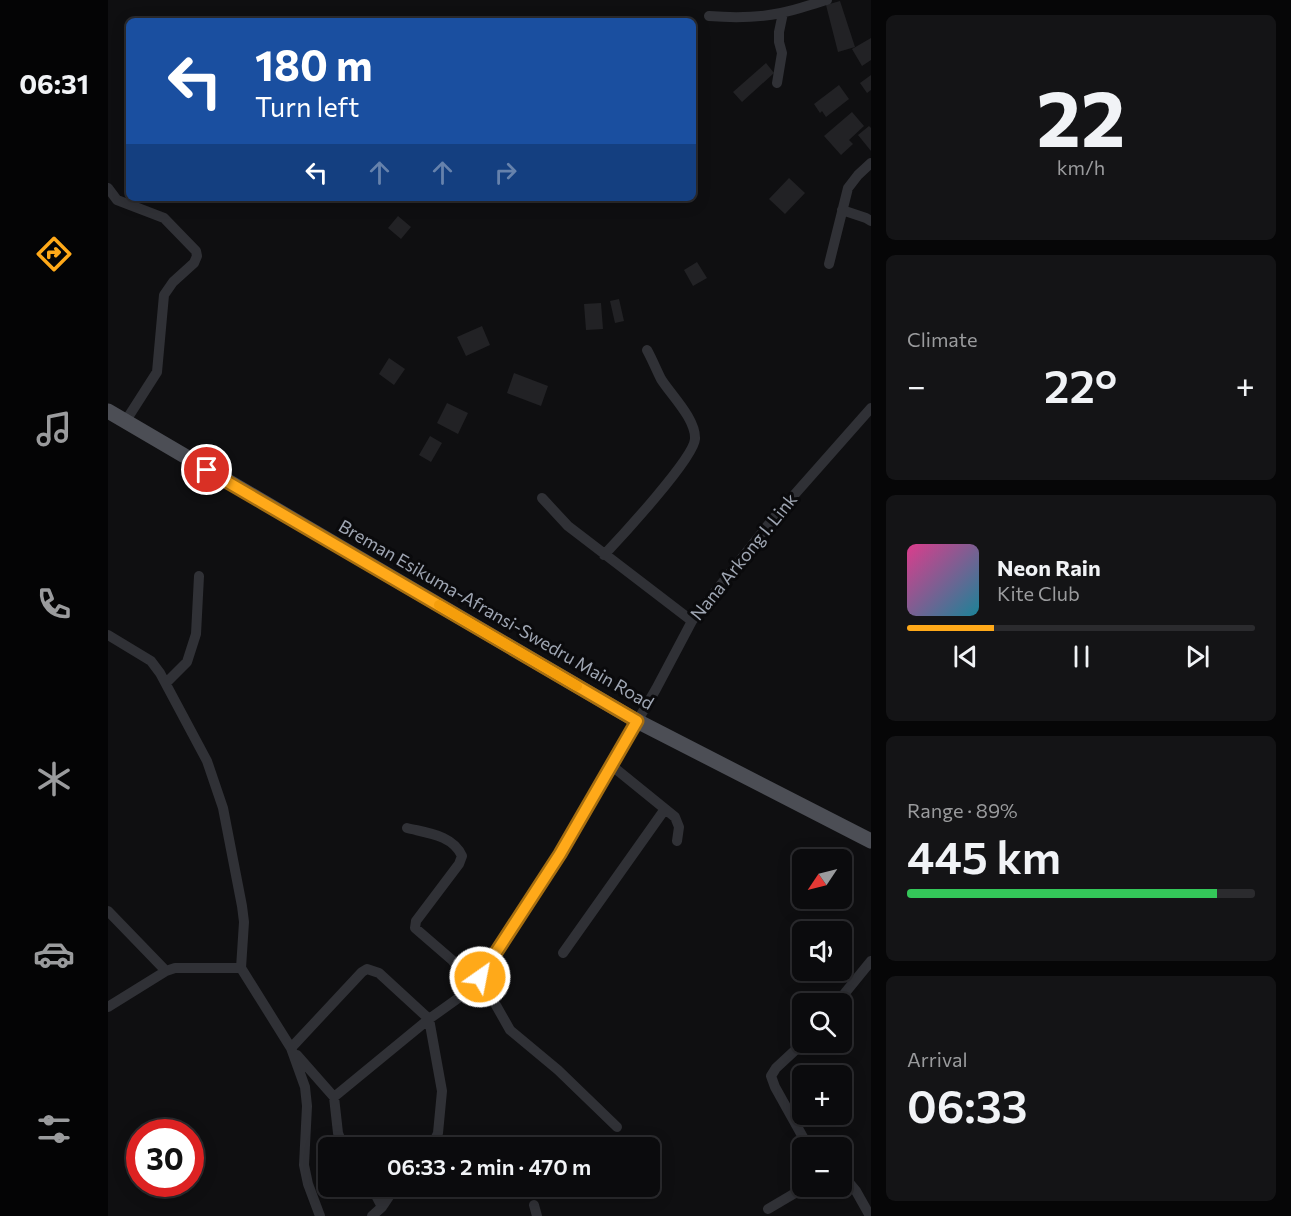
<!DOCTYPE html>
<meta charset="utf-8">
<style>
:root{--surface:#0b0b0d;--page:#141416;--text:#f1f3f6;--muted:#9a9b9d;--line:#2b2b2e;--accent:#ffa919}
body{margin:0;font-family:Commissioner,sans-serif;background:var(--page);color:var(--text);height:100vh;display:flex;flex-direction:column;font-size:22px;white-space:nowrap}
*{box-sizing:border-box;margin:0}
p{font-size:20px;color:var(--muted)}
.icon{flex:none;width:33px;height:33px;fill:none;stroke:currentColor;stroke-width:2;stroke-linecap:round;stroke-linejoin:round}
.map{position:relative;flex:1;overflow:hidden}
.sheet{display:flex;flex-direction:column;gap:15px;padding:15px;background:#060607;width:420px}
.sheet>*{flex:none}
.banner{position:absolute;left:18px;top:18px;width:570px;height:183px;border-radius:9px;box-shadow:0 3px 15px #0003,0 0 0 2px var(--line);background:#1a4fa0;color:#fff;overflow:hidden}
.needle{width:39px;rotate:235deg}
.buttons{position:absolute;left:684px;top:849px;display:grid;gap:12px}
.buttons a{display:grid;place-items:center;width:60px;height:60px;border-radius:9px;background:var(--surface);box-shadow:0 3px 15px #0003,0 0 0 2px var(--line);font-size:30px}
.speed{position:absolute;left:18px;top:1119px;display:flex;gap:12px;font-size:30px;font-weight:700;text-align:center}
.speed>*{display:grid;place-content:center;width:78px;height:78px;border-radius:50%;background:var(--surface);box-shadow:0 3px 15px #0003,0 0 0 2px var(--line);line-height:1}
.speed .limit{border:9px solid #d22;background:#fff;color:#111}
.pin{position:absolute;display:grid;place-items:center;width:51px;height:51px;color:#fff;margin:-26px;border:3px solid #fff;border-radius:50%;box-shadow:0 2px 6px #0007}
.me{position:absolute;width:66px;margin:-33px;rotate:33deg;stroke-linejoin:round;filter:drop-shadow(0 0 4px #0008)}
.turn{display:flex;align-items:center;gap:21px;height:126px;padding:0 30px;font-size:27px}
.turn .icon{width:78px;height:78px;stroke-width:2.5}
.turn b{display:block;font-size:42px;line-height:51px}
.lanes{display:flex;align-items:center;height:57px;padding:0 30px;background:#0003;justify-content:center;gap:30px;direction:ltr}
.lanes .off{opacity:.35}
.big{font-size:45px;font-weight:600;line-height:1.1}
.sheet .tile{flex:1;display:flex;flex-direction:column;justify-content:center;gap:9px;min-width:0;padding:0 21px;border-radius:9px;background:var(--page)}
.sheet .dial{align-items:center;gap:0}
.dial b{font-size:78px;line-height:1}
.song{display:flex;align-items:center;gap:18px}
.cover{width:72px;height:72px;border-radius:9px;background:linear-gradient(135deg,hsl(330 70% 55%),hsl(190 70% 35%))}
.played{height:6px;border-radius:3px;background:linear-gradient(90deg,var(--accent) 25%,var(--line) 25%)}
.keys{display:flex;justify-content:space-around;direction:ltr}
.heat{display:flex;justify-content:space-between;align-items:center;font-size:33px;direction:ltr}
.charge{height:9px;border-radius:4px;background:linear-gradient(90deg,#34c759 89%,var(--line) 0)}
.trip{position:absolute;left:210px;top:1137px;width:342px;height:60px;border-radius:9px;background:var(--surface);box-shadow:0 3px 15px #0003,0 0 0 2px var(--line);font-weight:600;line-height:60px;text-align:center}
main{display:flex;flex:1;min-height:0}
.tabs{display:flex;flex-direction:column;width:108px;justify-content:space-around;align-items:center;background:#040405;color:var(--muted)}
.tabs .icon{width:42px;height:42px}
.tabs .on{color:var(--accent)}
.tabs b{font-size:27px;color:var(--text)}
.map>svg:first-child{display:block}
.building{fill:#222225}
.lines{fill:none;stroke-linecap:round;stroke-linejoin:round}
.street{stroke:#303136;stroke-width:10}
.primary{stroke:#4c4e55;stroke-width:15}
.route-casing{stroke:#a66e10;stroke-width:15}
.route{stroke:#ffa919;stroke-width:10}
.slow{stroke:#f59e0b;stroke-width:10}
.labels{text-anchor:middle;stroke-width:6;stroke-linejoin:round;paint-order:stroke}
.street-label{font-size:18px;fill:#9fa6b3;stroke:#0a0a0c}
</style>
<main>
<nav class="tabs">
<b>06:31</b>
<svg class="icon on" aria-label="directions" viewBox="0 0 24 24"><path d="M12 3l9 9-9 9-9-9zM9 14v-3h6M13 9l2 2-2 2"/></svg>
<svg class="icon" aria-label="music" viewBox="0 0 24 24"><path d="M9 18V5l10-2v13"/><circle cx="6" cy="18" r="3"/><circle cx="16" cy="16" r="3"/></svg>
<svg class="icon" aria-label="phone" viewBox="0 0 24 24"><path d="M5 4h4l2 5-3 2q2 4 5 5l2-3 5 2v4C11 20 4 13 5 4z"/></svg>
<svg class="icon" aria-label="climate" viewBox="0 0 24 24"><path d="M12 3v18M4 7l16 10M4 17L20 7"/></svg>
<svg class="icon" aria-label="car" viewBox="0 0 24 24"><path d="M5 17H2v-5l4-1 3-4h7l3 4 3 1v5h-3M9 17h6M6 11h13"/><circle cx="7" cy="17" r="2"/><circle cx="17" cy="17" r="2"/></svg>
<svg class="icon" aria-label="filters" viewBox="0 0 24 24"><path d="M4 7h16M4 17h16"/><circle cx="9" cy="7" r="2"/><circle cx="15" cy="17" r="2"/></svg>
</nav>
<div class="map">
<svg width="763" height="1216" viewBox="0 0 763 1216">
<rect width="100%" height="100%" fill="#0f0f11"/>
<path class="building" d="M732,1L747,47L730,52L718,5Z
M763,38V60L754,66L744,49Z
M658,63L666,73L634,102L625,92Z
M763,75V90L759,93L752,83Z
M731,85L741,99L718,117L714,111L712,113L706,104Z
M744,112L756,126L741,140L745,144L733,155L716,136Z
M761,126L763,128V151L750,135Z
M681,178L697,193L677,214L661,199Z
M290,216L303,227L293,239L280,228Z
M589,262L599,278L585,286L576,270Z
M511,299L516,321L507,323L502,301Z
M493,303L495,329L478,330L476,304Z
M374,326L382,345L358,356L349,337Z
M281,358L297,369L286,385L271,374Z
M406,373L440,386L433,406L399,393Z
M339,403L360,413L350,434L329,423Z
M322,436L334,443L323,462L311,455Z"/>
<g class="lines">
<path class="street" d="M601,16C626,18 649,18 673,13C689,10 704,4 719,0
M669,83L674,53L671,42V32L675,13
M0,188L9,200L56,218L88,251L89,256L86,263L65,282L56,295L49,372L17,422
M734,210L758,218L763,221
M721,264L740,188L750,175L763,163
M434,498L460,526L584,621
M496,555C513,537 586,458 587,439C588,419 563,395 553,379C548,369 544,359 539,350
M0,635L43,661L52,673L99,761L115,808L134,906L136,922L133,968L183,1048L197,1087L199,1106L196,1165L200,1184L212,1216
M58,683L79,662L88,634L91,576
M503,765L567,817L571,827L569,841
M299,828C319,833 345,835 354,856L351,864L308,921L307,928L344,960L364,986
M0,911L58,971
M455,953L557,809
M372,977L402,1030L450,1070L509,1127
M728,1004L763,961
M0,1007L58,971L67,968H133
M696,1042L668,1068L663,1076L667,1087L701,1148
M183,1048L254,972L259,969L271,973L321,1019L334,1091L330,1133L323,1148
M189,1055L226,1097L230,1133L236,1148
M226,1097L321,1019L356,994L372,977L452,854L548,689L584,621L664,520L763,408
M734,1174L748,1191L762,1216
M263,1186L274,1207
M426,1205L429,1216
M660,1209L699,1186
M264,1216L274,1207L288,1186"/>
<path class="primary" d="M0,411L529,721L763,841"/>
</g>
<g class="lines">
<defs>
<path id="route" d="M99,470L529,721L452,854L372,977"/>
</defs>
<use href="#route" class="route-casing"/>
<use href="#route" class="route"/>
<path class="slow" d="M331,605L469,686"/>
</g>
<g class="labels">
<g class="street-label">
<text transform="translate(636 557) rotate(-51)" y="6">Nana Arkong I. Link</text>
<text transform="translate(388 615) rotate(30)" y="6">Breman Esikuma-Afransi-Swedru Main Road</text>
</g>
</g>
</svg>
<div class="buttons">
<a><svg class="needle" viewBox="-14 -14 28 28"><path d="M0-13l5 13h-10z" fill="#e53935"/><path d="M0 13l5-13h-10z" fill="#9a9b9d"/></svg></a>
<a><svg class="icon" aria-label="sound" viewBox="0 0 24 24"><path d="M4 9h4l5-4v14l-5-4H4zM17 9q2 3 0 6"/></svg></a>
<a><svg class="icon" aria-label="search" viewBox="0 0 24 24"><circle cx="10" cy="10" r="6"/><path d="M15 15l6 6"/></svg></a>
<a>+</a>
<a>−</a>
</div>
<div class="speed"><div class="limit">30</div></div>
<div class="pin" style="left:99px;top:470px;background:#d93025"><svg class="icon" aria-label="arrive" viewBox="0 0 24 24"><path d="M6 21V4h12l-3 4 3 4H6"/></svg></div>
<svg class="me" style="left:372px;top:977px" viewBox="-20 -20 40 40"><circle r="17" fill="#ffa919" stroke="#fff" stroke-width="3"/><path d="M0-11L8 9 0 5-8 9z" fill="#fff"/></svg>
<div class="trip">06:33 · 2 min · 470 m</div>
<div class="banner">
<div class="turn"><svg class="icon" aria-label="left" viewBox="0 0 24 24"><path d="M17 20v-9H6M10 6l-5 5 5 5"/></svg><div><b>180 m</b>Turn left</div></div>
<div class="lanes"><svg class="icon" aria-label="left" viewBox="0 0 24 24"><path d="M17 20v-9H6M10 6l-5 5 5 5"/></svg><svg class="icon off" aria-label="ahead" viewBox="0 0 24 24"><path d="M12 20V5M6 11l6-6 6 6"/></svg><svg class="icon off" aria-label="ahead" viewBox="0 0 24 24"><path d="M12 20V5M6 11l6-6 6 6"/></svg><svg class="icon off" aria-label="right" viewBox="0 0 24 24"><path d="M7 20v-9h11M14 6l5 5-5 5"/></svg></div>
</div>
</div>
<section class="sheet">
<div class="tile dial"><b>22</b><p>km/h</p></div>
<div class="tile"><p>Climate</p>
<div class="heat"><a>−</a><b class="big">22°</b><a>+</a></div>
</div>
<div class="tile">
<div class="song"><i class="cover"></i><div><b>Neon Rain</b><p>Kite Club</p></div></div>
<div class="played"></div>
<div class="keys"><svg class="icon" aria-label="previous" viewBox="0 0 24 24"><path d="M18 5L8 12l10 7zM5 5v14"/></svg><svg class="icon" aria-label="pause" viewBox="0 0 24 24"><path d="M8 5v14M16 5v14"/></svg><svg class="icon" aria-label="next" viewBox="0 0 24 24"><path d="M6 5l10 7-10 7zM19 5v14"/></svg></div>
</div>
<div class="tile"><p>Range · 89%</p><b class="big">445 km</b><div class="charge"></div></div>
<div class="tile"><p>Arrival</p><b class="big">06:33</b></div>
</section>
</main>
